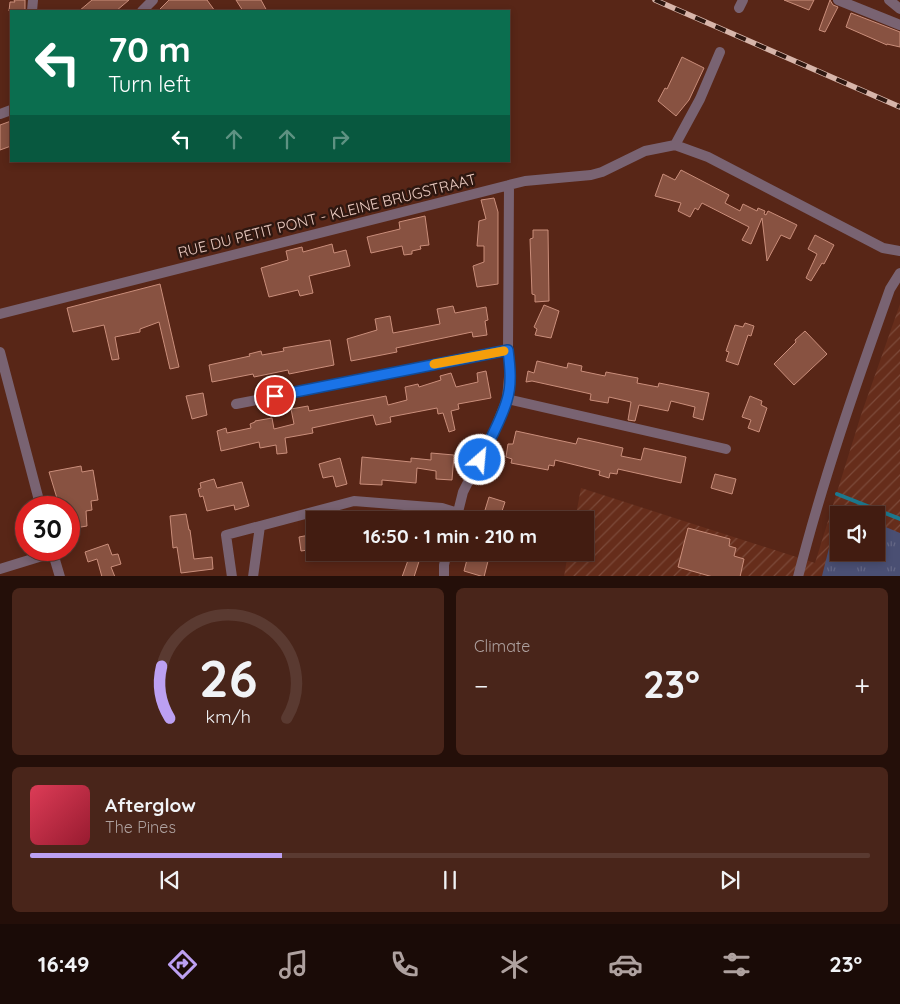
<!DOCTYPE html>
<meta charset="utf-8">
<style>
:root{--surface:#421c11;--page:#49251a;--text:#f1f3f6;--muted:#aea19f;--line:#5a3a31;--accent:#bca0f2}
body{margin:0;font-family:Quicksand,sans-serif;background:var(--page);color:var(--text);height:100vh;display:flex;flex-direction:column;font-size:19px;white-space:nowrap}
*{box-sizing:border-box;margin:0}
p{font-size:16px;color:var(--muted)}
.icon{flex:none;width:28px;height:28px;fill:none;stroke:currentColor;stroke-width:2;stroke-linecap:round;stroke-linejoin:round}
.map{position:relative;height:576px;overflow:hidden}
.drawer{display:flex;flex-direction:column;gap:12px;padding:12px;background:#240f09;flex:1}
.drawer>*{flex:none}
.top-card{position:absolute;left:10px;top:10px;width:500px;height:152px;border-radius:0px;box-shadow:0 2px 8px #0003,0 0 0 1px var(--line);background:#0b6e4f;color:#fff;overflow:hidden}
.fabs{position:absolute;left:830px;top:506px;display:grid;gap:10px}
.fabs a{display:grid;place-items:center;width:55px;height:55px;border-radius:0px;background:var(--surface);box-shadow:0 2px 8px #0003,0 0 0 1px var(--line);font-size:25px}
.speed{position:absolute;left:15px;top:496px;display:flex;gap:10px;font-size:25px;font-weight:700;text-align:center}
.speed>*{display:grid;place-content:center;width:65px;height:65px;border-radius:50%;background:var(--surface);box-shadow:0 2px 8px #0003,0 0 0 1px var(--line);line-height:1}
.speed .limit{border:8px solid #d22;background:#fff;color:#111}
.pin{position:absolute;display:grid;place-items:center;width:42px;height:42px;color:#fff;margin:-21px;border:2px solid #fff;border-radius:50%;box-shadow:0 1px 5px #0007}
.me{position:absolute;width:55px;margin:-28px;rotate:27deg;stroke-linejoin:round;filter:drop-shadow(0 0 4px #0008)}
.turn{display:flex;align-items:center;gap:18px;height:105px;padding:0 15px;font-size:22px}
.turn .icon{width:65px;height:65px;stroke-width:2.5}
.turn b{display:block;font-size:35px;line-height:42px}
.lanes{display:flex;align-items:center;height:48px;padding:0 15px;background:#0003;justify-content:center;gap:25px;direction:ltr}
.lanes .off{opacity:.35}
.big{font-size:38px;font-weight:700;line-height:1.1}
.drawer .card{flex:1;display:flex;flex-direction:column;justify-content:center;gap:8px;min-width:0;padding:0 18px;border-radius:8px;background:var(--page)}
.drawer .dial{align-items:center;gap:0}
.dial svg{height:130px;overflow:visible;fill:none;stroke:var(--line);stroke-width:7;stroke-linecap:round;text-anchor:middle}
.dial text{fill:var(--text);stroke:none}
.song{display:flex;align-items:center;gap:15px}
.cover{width:60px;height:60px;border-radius:8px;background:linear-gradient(135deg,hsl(350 70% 55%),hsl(350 70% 35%))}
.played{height:5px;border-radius:2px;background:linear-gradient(90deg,var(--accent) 30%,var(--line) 30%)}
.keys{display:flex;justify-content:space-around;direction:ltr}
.heat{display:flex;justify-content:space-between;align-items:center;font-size:28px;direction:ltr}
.drawer .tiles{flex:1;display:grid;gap:12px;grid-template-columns:1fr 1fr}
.card:last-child{grid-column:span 2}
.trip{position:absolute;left:306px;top:511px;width:288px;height:50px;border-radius:0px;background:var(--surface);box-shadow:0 2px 8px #0003,0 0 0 1px var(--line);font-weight:700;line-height:50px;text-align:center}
.tab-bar{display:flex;height:80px;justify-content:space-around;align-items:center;background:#1a0b07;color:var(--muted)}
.tab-bar .icon{width:35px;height:35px}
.tab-bar .selected{color:var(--accent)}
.tab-bar b{font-size:22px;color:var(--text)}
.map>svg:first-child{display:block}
.industrial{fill:url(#industrial-furrows);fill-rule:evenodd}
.grass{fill:url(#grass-tufts)}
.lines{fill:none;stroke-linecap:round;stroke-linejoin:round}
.stream{stroke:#1d788e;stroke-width:4}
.building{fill:#885241;stroke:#ca8e7b}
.street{stroke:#796372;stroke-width:10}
.rail-casing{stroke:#d7b5aa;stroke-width:5.5}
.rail{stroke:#2e1710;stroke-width:4;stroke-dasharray:11;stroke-linecap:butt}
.route-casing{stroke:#114b97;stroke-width:12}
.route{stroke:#1a73e8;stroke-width:9}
.slow{stroke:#f59e0b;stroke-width:9}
.labels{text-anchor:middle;stroke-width:5;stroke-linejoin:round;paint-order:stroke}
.street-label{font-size:15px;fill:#ebcbc1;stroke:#2e1710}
</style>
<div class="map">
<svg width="900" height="577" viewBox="0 0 900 577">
<defs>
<pattern id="industrial-furrows" width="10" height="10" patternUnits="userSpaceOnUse" patternTransform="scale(1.25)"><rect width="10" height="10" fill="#662d1b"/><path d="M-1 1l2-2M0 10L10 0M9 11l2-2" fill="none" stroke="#7c4a3a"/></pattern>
<pattern id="grass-tufts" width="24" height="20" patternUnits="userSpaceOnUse" patternTransform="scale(1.25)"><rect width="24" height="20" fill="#4a4f73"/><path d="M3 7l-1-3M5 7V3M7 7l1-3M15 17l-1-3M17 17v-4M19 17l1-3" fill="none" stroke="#646785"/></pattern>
</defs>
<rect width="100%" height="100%" fill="#582617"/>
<path class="industrial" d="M900,304V576L564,577L568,553L585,552V520H575L581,488L815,563L861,415ZM839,515H876V552H839Z"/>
<path class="grass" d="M839,508L857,515H839V552H876V523L900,533V576H822Z"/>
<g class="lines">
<path class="stream" d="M837,494L900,519"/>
</g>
<path class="building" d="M14,0H25V11H9L10,2H15Z
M92,0H129L116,11H79Z
M169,0H207L215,11H158Z
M236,0H261L267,11H243Z
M784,0H814L809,10Z
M830,0L833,5L838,7L825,32L819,30Z
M851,13L900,32V47L887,44V45L846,27Z
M682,57L704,68L689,100L676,116L658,101L665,88L667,89Z
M11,121V146L0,150V125Z
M681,170L729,195L725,203L740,211L743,204L757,211L758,208L765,211L764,214L766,215L768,211L797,225L790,239L781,235L767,261L762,218L751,244L742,240L749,227L702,203L698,210L695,208L690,217L678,211L681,203L655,196L663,174L675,180Z
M494,198L498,212V284L477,287L473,266L484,262V246H477L479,221L486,219L481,200Z
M425,216L429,245L420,246L421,249L412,251V254L404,255L402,246L371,253L367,237L400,229L399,222Z
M533,230H548L549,301L535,302V295L532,294L530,239L533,238Z
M815,235L834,245L824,264L822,263L811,281L806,278L817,254L808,249Z
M332,244L334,253L346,250L350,266L309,276L313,293L300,296L298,290L269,297L261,268L288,260L286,251L302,247L303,252Z
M160,284L179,367L170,369L159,322L140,329V332L115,337L119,359L112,360L104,325L73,332L67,308Z
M544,305L559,311L551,338L535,335L537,329L534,327Z
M453,306L455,313L486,307L488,320L485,321L487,335L473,337L472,332L396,348L397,352L351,361L347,339L377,330L375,319L390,316L393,333L440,324L437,309Z
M745,323L754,326L751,336L748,335L738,365L726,361L729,352L726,351L735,325L743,327Z
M805,331L827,354L794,385L774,364L796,342L795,340Z
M330,340L334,365L289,374L288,370L254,377L253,374L212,382L209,365L250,356L249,354L261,351L262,355L284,351L283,348Z
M537,361L567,368L568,363L582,366L581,371L605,376L606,372L627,376L638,378L637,383L658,387L659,383L709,393L703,420L693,417L695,407L671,401L668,411L639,405L635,421L628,420L631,402L609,397L608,403L590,400L591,394L532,381L526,382L528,371L534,373Z
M486,371L491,398L458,404L459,409L451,411L455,430L449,432L443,413L438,414L437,408L390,417L391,422L376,425L373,415L312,428L313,433L285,438L287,453L277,454L276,445L260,448L259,442L221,451L217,431L226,428L227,433L251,428L250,424L255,422V421L272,418L274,429L294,424L291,409L308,406L309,411L386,396L388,405L407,400L405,387L418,384L419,387L441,380L440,376L451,373L456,387L478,382L477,373Z
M203,393L207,415L192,419L186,396Z
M750,396L762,401L761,405L767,408L759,432L748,428L751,420L742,417Z
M516,431L576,444L578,438L623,448L621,456L641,460L644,448L686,457L681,483L618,469L617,474L610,473L609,478L599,475L600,471L555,460L554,466L549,465L548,470L511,463L512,459L506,457L508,444H513Z
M431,453L454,455L452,480L436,479V471L417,468L416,483L382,480V485L360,484L362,457L411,462V458L431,460Z
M340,458L347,484L336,487L333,476L323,478L319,464Z
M81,466L82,472L93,470L98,500L91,501L92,510L86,511L87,526L69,529V508H60L49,472Z
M715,474L736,479L732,494L711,488Z
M214,479L217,488L242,482L249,506L235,510L234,505L207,511L203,496L200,497L198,489L201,488L200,483Z
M489,497L505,502L499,520H482Z
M186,514L189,530H190L194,559L212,557L213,569L181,573L177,547L173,548L170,516Z
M688,528L730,539L729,546L736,548L734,556L744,559L740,577H713L678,567Z
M315,534V549L301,551L299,537Z
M108,544L112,555L118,554L121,564L111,567L115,577H102L97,559L88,562L85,552Z
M411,552H422L414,577H402Z
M469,552H482L481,555L489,557L484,577L464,571Z"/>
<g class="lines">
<path class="street" d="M838,0L900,25
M889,0L900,9
M739,8L743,0
M32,11L33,0
M142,11L153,0
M0,114L11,110
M675,145L708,157L883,248L900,251
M675,145L700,99L720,52
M0,314L509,185L525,181L591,175L602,172L645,151L675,145
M0,352L41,508
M507,399L726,449
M236,404L508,350
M456,520L463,492L495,429L507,399L510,366L508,350L509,185
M52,550L60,577
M0,569L52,553
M232,577L226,535L354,501L442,508L458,513
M253,577L260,526
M444,577V565L447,552
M798,577C823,479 856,384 890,289L900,273"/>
<defs>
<path id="rail" d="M655,0L900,107"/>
</defs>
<use href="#rail" class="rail-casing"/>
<use href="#rail" class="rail"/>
</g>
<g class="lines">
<defs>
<path id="route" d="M275,396L508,350C510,366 512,384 507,400C501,421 489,441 480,460"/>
</defs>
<use href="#route" class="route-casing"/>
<use href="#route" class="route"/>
<path class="slow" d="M434,364L504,351"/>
</g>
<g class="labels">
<g class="street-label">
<text transform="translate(327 216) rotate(-14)" y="5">RUE DU PETIT PONT - KLEINE BRUGSTRAAT</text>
</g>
</g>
</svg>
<div class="fabs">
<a><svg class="icon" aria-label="sound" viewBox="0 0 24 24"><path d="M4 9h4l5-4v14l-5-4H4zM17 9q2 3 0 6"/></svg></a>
</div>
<div class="speed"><div class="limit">30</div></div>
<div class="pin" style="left:275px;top:396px;background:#d93025"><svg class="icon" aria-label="arrive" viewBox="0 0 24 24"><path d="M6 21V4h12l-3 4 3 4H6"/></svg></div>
<svg class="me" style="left:480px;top:460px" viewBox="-20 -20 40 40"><circle r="17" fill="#1a73e8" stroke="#fff" stroke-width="3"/><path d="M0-11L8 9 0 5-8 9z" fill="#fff"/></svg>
<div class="trip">16:50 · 1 min · 210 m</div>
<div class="top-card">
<div class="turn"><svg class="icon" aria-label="left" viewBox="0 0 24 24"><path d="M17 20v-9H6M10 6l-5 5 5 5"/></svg><div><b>70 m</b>Turn left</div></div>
<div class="lanes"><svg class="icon" aria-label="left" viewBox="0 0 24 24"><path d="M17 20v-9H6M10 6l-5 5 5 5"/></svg><svg class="icon off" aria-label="ahead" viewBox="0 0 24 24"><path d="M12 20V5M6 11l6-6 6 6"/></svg><svg class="icon off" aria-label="ahead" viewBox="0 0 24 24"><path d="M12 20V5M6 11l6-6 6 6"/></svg><svg class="icon off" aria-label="right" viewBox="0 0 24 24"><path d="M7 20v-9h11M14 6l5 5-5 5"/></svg></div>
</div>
</div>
<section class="drawer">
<div class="tiles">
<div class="card dial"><svg viewBox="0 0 100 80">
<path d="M14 69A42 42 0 1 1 86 69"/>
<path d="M14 69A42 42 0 0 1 9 37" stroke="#bca0f2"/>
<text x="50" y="56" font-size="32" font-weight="700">26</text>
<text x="50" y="72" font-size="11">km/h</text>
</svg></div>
<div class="card"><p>Climate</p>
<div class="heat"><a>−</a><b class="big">23°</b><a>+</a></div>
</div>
<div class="card">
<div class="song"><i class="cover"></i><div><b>Afterglow</b><p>The Pines</p></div></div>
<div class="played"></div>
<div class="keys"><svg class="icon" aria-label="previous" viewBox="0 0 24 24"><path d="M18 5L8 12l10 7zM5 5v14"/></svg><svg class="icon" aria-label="pause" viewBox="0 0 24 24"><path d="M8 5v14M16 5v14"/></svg><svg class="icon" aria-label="next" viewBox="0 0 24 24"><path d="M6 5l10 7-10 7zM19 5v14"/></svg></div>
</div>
</div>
</section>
<nav class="tab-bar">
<b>16:49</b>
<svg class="icon selected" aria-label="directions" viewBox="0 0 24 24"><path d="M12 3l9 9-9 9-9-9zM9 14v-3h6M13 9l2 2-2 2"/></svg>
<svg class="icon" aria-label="music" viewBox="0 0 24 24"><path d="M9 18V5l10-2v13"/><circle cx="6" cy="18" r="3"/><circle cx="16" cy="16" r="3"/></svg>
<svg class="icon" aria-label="phone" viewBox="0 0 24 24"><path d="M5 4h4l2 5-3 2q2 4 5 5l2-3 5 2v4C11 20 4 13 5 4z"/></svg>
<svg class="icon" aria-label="climate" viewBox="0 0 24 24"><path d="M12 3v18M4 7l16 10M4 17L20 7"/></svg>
<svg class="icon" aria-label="car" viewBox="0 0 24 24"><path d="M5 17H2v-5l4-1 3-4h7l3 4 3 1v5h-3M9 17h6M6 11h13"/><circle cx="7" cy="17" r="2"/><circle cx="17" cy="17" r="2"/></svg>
<svg class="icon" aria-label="filters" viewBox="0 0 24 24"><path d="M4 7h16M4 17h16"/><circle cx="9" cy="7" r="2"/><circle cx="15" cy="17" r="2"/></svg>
<b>23°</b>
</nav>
